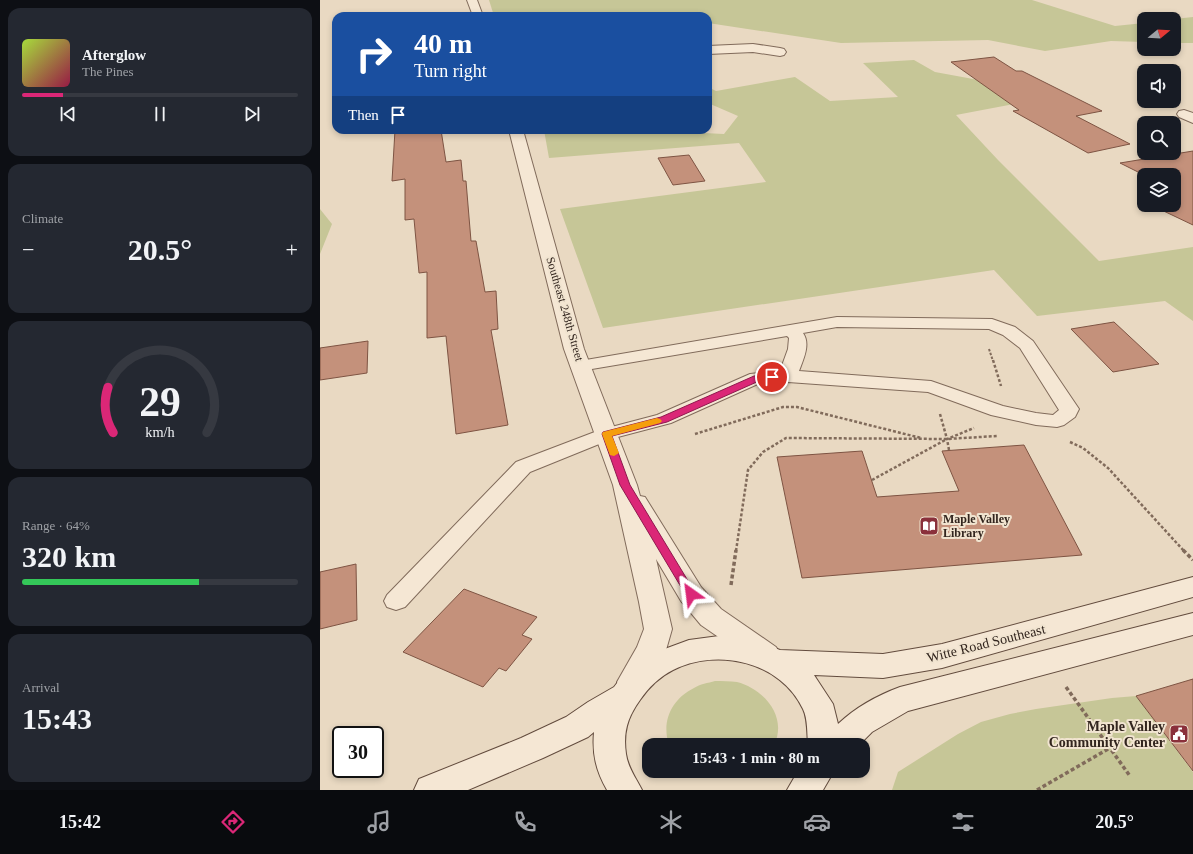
<!DOCTYPE html>
<meta charset="utf-8">
<style>
:root{--surface:#171b24;--page:#242831;--text:#f1f3f6;--muted:#9ea1a6;--line:#363941;--accent:#db2777}
body{margin:0;font-family:"Times New Roman",serif;background:var(--page);color:var(--text);height:100vh;display:flex;flex-direction:column;font-size:15px;white-space:nowrap}
*{box-sizing:border-box;margin:0}
p{font-size:13px;color:var(--muted)}
.icon{flex:none;width:22px;height:22px;fill:none;stroke:currentColor;stroke-width:2;stroke-linecap:round;stroke-linejoin:round}
.map{position:relative;flex:1;overflow:hidden}
.drawer{display:flex;flex-direction:column;gap:8px;padding:8px;background:#0d0f14;width:320px}
.drawer>*{flex:none}
.hud{position:absolute;left:12px;top:12px;width:380px;height:122px;border-radius:12px;box-shadow:0 2px 6px #0003;background:#1a4fa0;color:#fff;overflow:hidden}
.needle{width:26px;rotate:72deg}
.tools{position:absolute;left:817px;top:12px;display:grid;gap:8px}
.tools a{display:grid;place-items:center;width:44px;height:44px;border-radius:8px;background:var(--surface);box-shadow:0 2px 6px #0003;font-size:20px}
.speed{position:absolute;left:12px;top:726px;display:flex;gap:8px;font-size:20px;font-weight:700;text-align:center}
.speed>*{display:grid;place-content:center;width:52px;height:52px;border-radius:50%;background:var(--surface);box-shadow:0 2px 6px #0003;line-height:1}
.speed .limit{border:2px solid #111;border-radius:6px;background:#fff;color:#111}
.pin{position:absolute;display:grid;place-items:center;width:34px;height:34px;color:#fff;margin:-17px;border:2px solid #fff;border-radius:50%;box-shadow:0 1px 4px #0007}
.me{position:absolute;width:44px;margin:-22px;rotate:329deg;stroke-linejoin:round;filter:drop-shadow(0 0 3px #0008)}
.turn{display:flex;align-items:center;gap:14px;height:84px;padding:0 16px;font-size:18px}
.turn .icon{width:52px;height:52px;stroke-width:2.5}
.turn b{display:block;font-size:28px;line-height:34px}
.then{display:flex;align-items:center;height:38px;padding:0 16px;background:#0003;gap:8px;font-size:15px}
.big{font-size:30px;font-weight:700;line-height:1.1}
.drawer .card{flex:1;display:flex;flex-direction:column;justify-content:center;gap:6px;min-width:0;padding:0 14px;border-radius:12px;background:var(--page)}
.drawer .dial{align-items:center;gap:0}
.dial svg{height:104px;overflow:visible;fill:none;stroke:var(--line);stroke-width:7;stroke-linecap:round;text-anchor:middle}
.dial text{fill:var(--text);stroke:none}
.song{display:flex;align-items:center;gap:12px}
.cover{width:48px;height:48px;border-radius:6px;background:linear-gradient(135deg,hsl(80 70% 55%),hsl(340 70% 35%))}
.played{height:4px;border-radius:2px;background:linear-gradient(90deg,var(--accent) 15%,var(--line) 15%)}
.keys{display:flex;justify-content:space-around;direction:ltr}
.heat{display:flex;justify-content:space-between;align-items:center;font-size:22px;direction:ltr}
.charge{height:6px;border-radius:3px;background:linear-gradient(90deg,#34c759 64%,var(--line) 0)}
.trip{position:absolute;left:322px;top:738px;width:228px;height:40px;border-radius:12px;background:var(--surface);box-shadow:0 2px 6px #0003;font-weight:700;line-height:40px;text-align:center}
.dock{display:flex;height:64px;justify-content:space-around;align-items:center;background:#090b0e;color:var(--muted)}
.dock .icon{width:28px;height:28px}
.dock .active{color:var(--accent)}
.dock b{font-size:18px;color:var(--text)}
main{display:flex;flex:1;min-height:0}
.map>svg:first-child{display:block}
.green{fill:#c6c697}
.building{fill:#c4917b;stroke:#7e5443}
.lines{fill:none;stroke-linecap:round;stroke-linejoin:round}
.lane-casing{stroke:#816b5b;stroke-width:2}
.street-casing{stroke:#816b5b;stroke-width:2}
.secondary-casing{stroke:#634c3e;stroke-width:2}
.path-far2{stroke:#816b5b;stroke-width:2;stroke-dasharray:2.5 1.5;stroke-linecap:butt}
.path-far1{stroke:#816b5b;stroke-width:2.5;stroke-dasharray:3 2;stroke-linecap:butt}
.path{stroke:#816b5b;stroke-width:3.5;stroke-dasharray:4 2.5;stroke-linecap:butt}
.lane{fill:#f5e7d4;fill-rule:evenodd}
.street{fill:#f5e7d4;fill-rule:evenodd}
.secondary{fill:#f5e7d4;fill-rule:evenodd}
.route{fill:#db2777;stroke:#8e194d}
.slow{fill:#f59e0b}
.labels{text-anchor:middle;stroke-width:4;stroke-linejoin:round;paint-order:stroke}
.street-label{font-size:12px;fill:#32251e;stroke:#f1e4d0}
.poi-label{font-size:12px;font-weight:bold;fill:#32251e;stroke:#f1e4d0;text-anchor:start}
.near-street-label{font-size:14px;fill:#32251e;stroke:#f1e4d0}
.near-poi-label{font-size:14px;font-weight:bold;fill:#32251e;stroke:#f1e4d0;text-anchor:end}
</style>
<main>
<section class="drawer">
<div class="card">
<div class="song"><i class="cover"></i><div><b>Afterglow</b><p>The Pines</p></div></div>
<div class="played"></div>
<div class="keys"><svg class="icon" aria-label="previous" viewBox="0 0 24 24"><path d="M18 5L8 12l10 7zM5 5v14"/></svg><svg class="icon" aria-label="pause" viewBox="0 0 24 24"><path d="M8 5v14M16 5v14"/></svg><svg class="icon" aria-label="next" viewBox="0 0 24 24"><path d="M6 5l10 7-10 7zM19 5v14"/></svg></div>
</div>
<div class="card"><p>Climate</p>
<div class="heat"><a>−</a><b class="big">20.5°</b><a>+</a></div>
</div>
<div class="card dial"><svg viewBox="0 0 100 80">
<path d="M14 69A42 42 0 1 1 86 69"/>
<path d="M14 69A42 42 0 0 1 10 34" stroke="#db2777"/>
<text x="50" y="56" font-size="32" font-weight="700">29</text>
<text x="50" y="72" font-size="11">km/h</text>
</svg></div>
<div class="card"><p>Range · 64%</p><b class="big">320 km</b><div class="charge"></div></div>
<div class="card"><p>Arrival</p><b class="big">15:43</b></div>
</section>
<div class="map">
<svg width="873" height="790" viewBox="0 0 873 790">
<rect width="100%" height="100%" fill="#e9d9c2"/>
<path class="green" d="M169,0H712L795,26L824,23V42L791,41L725,51L668,40L521,43L388,23V16H174Z
M873,17V43H854V19Z
M594,60L615,72L741,95L636,115L678,160L779,261L873,247V321L845,301L717,316L674,270L283,328L240,209L446,182L419,143L229,158L224,130H321L404,134L418,116L388,103V87L396,91L475,77L510,101L578,97L543,63Z
M0,209L12,224L0,254Z
M395,681C402,681 410,681 417,682C444,689 468,717 454,745H349C341,721 352,699 374,688C380,684 388,683 395,681Z
M816,696L873,772V790H572L578,772L638,734L661,722L690,714L716,709L792,698Z
M375,771H428C408,777 394,779 375,771Z"/>
<path class="building" d="M674,57L696,71H702L782,111L756,116L810,144L768,153L693,111L699,110L631,62Z
M75,130H121L126,162L141,160L143,181H146L151,241H156L165,292L176,291L178,329L171,330L188,425L136,434L126,336L107,338V272L99,273L94,219L85,220V179L72,181Z
M873,151V225L831,205H854V175H824L800,163Z
M369,155L385,181L353,185L338,158Z
M794,322L839,364L793,372L751,329Z
M48,341L47,373L0,380V348Z
M704,445L762,555L482,578L457,457L542,451L557,497L639,491L622,451Z
M36,564L37,620L0,629V572Z
M144,589L217,617L202,635L212,639L186,671L179,668L163,687L83,652Z
M873,679V771L816,696Z"/>
<g class="lines">
<defs>
<path id="lane" d="M517,317L672,319L695,327L713,341L759,409L755,417L744,425L737,427L716,425L671,415L608,392L468,382L440,383L351,423L294,438L210,472L85,607L76,610L67,607L64,601L67,595L196,462L280,430L337,415L430,374L460,371L468,349L469,338L467,336L260,371L254,370L251,366L254,362ZM517,327L669,329L683,335L700,348L739,410L733,415L716,413L683,406L611,381L479,371C483,360 491,344 483,333Z"/>
<path id="street" d="M147,0H157L163,16H153Z
M433,44L460,48L464,49L466,52L464,55L460,56L433,52L388,54V46Z
M864,110L873,113V123L859,117L857,114L859,111Z
M189,130H203L264,349L317,485L320,496L325,497L381,587L401,609L456,647L461,655L456,663L446,667L436,663L381,625L361,601L336,559L352,629L346,650L323,691L312,694L301,691L297,682L317,647L324,629L319,602L293,485L244,349Z"/>
<path id="secondary" d="M873,577V597L622,668L563,678L494,675L513,704L518,724C535,708 558,695 580,687L873,613V635L588,711L552,732L539,745H488C487,734 488,719 483,709C461,662 398,647 353,670C339,677 328,688 320,700C307,718 303,733 306,754C308,768 316,778 322,790H287C276,771 272,754 274,732L268,737L223,758L148,790H94L99,779L201,738L246,717L268,702L294,687L307,670L331,654L369,640L399,636L429,639L460,650L563,654L622,644Z
M478,771H514L503,790H467Z"/>
</defs>
<use href="#lane" class="lane-casing"/>
<use href="#street" class="street-casing"/>
<use href="#secondary" class="secondary-casing"/>
<path class="path-far2" d="M669,349L673,361"/>
<path class="path-far1" d="M673,360L681,386
M620,414L627,439
M375,434L463,407H477L601,438
M750,442L763,448L788,468L864,551
M629,450L627,439L654,428
M552,480L627,439
M416,551L428,470L443,452L466,438L627,439L677,436"/>
<path class="path" d="M863,550L873,560
M411,585L416,550
M746,687L810,776
M717,790L790,748"/>
<use href="#lane" class="lane"/>
<use href="#street" class="street"/>
<use href="#secondary" class="secondary"/>
</g>
<path class="route" d="M452,374L456,375L457,377L456,379L439,381L347,422L292,436L310,485L376,594L375,597L371,598L367,597L300,485L282,434L283,432L341,417L434,376Z"/>
<path class="slow" d="M337,418L340,419L342,421L340,423L292,436L299,453L294,456L290,455L282,434L283,432Z"/>
<defs>
<symbol id="library-square" viewBox="-11 -11 22 22"><rect x="-9" y="-9" width="18" height="18" rx="4" fill="#8a303b" stroke="#f1e4d0"/><path d="M-6-4Q-3-5.5-.7-3.5V5Q-3 3-6 4ZM6-4Q3-5.5 .7-3.5V5Q3 3 6 4Z" fill="#fff"/></symbol>
<symbol id="civic-square" viewBox="-11 -11 22 22"><rect x="-9" y="-9" width="18" height="18" rx="4" fill="#8a303b" stroke="#f1e4d0"/><path d="M-.6-6.5H3V-4.5H.6V-3L4-1V1h2V6H-6V1h2V-1L-.6-3ZM-1.2 2.5V6h2.4V2.5Z" fill="#fff"/></symbol>
</defs>
<g fill-rule="evenodd">
<use href="#library-square" x="598" y="515" width="22" height="22"/>
<use href="#civic-square" x="848" y="723" width="22" height="22"/>
</g>
<g class="labels">
<g class="street-label">
<text transform="translate(245 309) rotate(74)" y="4">Southeast 248th Street</text>
</g>
<g class="poi-label">
<text x="623" y="523">Maple Valley<tspan x="623" dy="14">Library</tspan></text>
</g>
<g class="near-street-label">
<text transform="translate(666 643) rotate(-14)" y="5">Witte Road Southeast</text>
</g>
<g class="near-poi-label">
<text x="845" y="731">Maple Valley<tspan x="845" dy="16">Community Center</tspan></text>
</g>
</g>
</svg>
<div class="tools">
<a><svg class="needle" viewBox="-14 -14 28 28"><path d="M0-13l5 13h-10z" fill="#e53935"/><path d="M0 13l5-13h-10z" fill="#9ea1a6"/></svg></a>
<a><svg class="icon" aria-label="sound" viewBox="0 0 24 24"><path d="M4 9h4l5-4v14l-5-4H4zM17 9q2 3 0 6"/></svg></a>
<a><svg class="icon" aria-label="search" viewBox="0 0 24 24"><circle cx="10" cy="10" r="6"/><path d="M15 15l6 6"/></svg></a>
<a><svg class="icon" aria-label="layers" viewBox="0 0 24 24"><path d="M12 4l9 5-9 5-9-5zM3 14l9 5 9-5"/></svg></a>
</div>
<div class="speed"><div class="limit">30</div></div>
<div class="pin" style="left:452px;top:377px;background:#d93025"><svg class="icon" aria-label="arrive" viewBox="0 0 24 24"><path d="M6 21V4h12l-3 4 3 4H6"/></svg></div>
<svg class="me" style="left:371px;top:594px" viewBox="-20 -20 40 40"><path d="M0-17L14 15 0 8-14 15z" fill="#db2777" stroke="#fff" stroke-width="4"/></svg>
<div class="trip">15:43 · 1 min · 80 m</div>
<div class="hud">
<div class="turn"><svg class="icon" aria-label="right" viewBox="0 0 24 24"><path d="M7 20v-9h11M14 6l5 5-5 5"/></svg><div><b>40 m</b>Turn right</div></div>
<div class="then">Then<svg class="icon" aria-label="arrive" viewBox="0 0 24 24"><path d="M6 21V4h12l-3 4 3 4H6"/></svg></div>
</div>
</div>
</main>
<nav class="dock">
<b>15:42</b>
<svg class="icon active" aria-label="directions" viewBox="0 0 24 24"><path d="M12 3l9 9-9 9-9-9zM9 14v-3h6M13 9l2 2-2 2"/></svg>
<svg class="icon" aria-label="music" viewBox="0 0 24 24"><path d="M9 18V5l10-2v13"/><circle cx="6" cy="18" r="3"/><circle cx="16" cy="16" r="3"/></svg>
<svg class="icon" aria-label="phone" viewBox="0 0 24 24"><path d="M5 4h4l2 5-3 2q2 4 5 5l2-3 5 2v4C11 20 4 13 5 4z"/></svg>
<svg class="icon" aria-label="climate" viewBox="0 0 24 24"><path d="M12 3v18M4 7l16 10M4 17L20 7"/></svg>
<svg class="icon" aria-label="car" viewBox="0 0 24 24"><path d="M5 17H2v-5l4-1 3-4h7l3 4 3 1v5h-3M9 17h6M6 11h13"/><circle cx="7" cy="17" r="2"/><circle cx="17" cy="17" r="2"/></svg>
<svg class="icon" aria-label="filters" viewBox="0 0 24 24"><path d="M4 7h16M4 17h16"/><circle cx="9" cy="7" r="2"/><circle cx="15" cy="17" r="2"/></svg>
<b>20.5°</b>
</nav>
